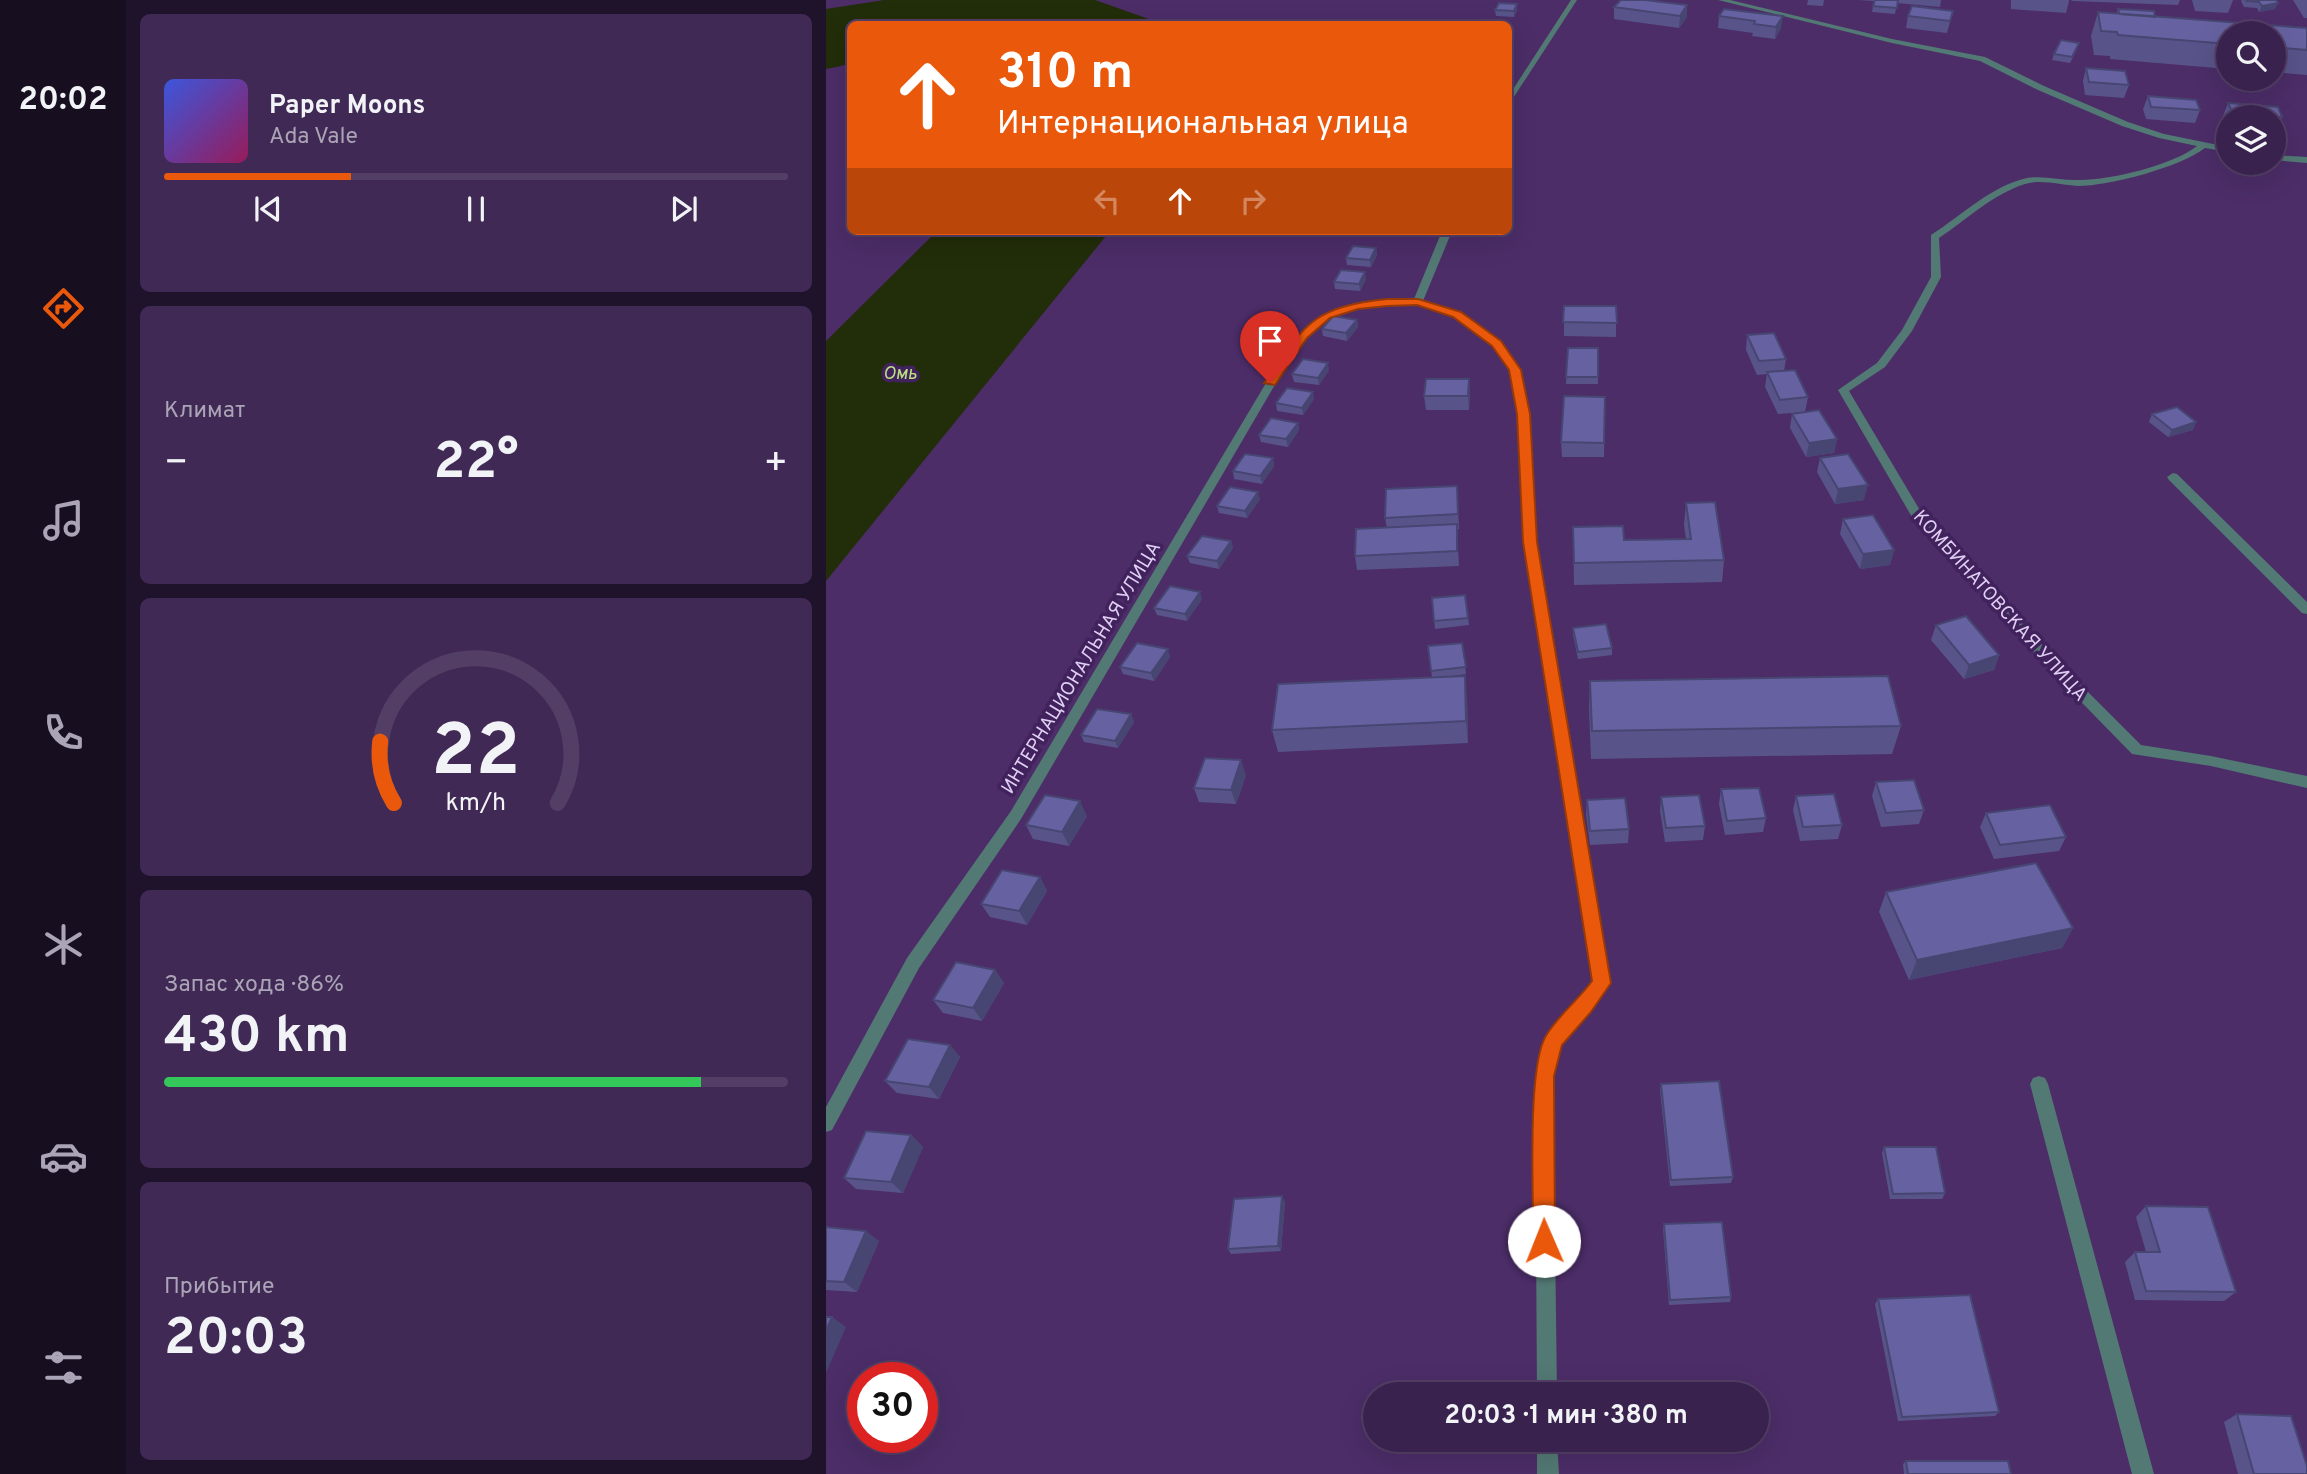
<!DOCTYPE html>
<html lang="ru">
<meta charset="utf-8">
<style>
:root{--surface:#39224e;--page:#402a55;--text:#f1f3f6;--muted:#aba4b6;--line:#533f66;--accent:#ea580c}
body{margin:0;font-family:Overpass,sans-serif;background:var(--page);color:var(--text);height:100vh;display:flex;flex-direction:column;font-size:26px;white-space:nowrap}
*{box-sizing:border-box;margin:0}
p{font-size:23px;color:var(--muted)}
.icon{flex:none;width:38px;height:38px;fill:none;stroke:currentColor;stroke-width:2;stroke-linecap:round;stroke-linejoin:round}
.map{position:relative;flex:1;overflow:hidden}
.panel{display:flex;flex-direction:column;gap:14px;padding:14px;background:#1f132b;width:700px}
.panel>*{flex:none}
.hud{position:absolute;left:21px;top:21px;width:665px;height:214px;border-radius:10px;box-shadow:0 7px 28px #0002,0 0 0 2px var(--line);background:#ea580c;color:#fff;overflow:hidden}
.fabs{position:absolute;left:1390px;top:21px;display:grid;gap:14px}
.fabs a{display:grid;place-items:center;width:70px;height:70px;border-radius:50%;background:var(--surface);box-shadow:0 7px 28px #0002,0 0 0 2px var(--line);font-size:35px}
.speed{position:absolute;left:21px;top:1362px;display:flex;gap:14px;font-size:35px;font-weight:700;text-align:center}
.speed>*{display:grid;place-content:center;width:91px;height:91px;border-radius:50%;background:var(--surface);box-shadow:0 7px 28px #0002,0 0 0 2px var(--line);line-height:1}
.speed .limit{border:10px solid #d22;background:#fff;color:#111}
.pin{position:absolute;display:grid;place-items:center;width:60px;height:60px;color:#fff;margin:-72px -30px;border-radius:50% 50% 50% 0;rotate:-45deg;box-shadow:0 0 7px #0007}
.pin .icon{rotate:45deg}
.me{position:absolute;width:77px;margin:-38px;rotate:359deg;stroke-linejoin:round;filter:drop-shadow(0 0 5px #0008)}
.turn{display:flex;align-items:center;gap:24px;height:147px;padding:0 35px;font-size:32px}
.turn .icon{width:91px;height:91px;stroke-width:2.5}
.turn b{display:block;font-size:49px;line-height:60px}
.lanes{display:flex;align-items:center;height:66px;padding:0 35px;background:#0003;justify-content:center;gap:35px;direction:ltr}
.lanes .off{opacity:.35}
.big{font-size:52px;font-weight:700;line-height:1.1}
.panel .card{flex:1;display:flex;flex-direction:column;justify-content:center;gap:10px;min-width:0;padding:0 24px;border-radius:10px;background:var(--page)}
.panel .dial{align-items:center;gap:0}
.dial svg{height:182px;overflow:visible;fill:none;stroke:var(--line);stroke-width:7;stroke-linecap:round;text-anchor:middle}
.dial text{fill:var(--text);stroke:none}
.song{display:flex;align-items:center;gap:21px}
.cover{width:84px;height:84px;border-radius:10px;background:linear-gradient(135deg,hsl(230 70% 55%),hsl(330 70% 35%))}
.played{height:7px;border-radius:4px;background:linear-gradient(90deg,var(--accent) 30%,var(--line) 30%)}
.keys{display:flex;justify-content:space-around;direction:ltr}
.heat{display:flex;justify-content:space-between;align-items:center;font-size:38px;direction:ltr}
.charge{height:10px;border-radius:5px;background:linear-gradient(90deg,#34c759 86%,var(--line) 0)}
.trip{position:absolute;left:537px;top:1382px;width:406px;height:70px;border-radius:35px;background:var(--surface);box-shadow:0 7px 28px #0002,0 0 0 2px var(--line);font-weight:700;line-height:70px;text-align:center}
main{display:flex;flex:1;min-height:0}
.menu{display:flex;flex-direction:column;width:126px;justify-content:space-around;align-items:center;background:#170e1f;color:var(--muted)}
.menu .icon{width:49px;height:49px}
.menu .current{color:var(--accent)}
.menu b{font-size:32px;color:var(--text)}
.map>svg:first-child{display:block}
.water{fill:#222d09}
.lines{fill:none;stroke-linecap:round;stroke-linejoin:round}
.minor{fill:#537974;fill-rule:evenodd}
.wall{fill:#58548a}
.shaded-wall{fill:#474571}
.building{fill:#6662a1;stroke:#474571;stroke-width:2}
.route{fill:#ea580c;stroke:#983908;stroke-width:2}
.labels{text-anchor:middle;stroke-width:7;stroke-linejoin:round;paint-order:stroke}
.far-water-label{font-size:18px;font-style:italic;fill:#bde081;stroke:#41225d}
.street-label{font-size:19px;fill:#dfcff3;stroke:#41225d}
</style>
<main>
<nav class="menu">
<b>20:02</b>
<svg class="icon current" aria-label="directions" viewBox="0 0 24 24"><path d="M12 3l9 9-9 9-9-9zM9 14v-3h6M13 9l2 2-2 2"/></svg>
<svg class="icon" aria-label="music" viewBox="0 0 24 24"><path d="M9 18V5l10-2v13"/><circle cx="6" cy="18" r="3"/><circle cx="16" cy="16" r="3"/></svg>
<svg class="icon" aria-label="phone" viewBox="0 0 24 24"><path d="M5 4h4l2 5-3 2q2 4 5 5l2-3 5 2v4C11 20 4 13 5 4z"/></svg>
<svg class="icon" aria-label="climate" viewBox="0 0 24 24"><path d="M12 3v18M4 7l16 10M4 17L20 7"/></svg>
<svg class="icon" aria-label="car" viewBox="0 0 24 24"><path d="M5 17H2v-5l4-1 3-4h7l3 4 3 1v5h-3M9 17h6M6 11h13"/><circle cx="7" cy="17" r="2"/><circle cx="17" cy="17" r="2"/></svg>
<svg class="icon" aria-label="filters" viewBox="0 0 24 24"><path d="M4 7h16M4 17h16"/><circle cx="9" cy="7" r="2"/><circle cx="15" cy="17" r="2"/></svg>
</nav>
<section class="panel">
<div class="card">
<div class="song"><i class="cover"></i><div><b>Paper Moons</b><p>Ada Vale</p></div></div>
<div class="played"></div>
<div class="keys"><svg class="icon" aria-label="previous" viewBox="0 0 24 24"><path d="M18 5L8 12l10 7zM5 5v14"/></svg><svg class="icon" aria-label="pause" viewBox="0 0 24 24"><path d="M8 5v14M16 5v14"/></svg><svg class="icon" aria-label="next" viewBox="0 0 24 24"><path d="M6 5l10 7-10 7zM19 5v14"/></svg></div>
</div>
<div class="card"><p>Климат</p>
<div class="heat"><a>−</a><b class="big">22°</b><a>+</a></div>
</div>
<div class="card dial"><svg viewBox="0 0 100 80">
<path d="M14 69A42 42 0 1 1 86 69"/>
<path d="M14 69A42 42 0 0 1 8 42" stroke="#ea580c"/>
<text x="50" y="56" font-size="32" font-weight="700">22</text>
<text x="50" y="72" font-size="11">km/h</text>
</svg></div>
<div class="card"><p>Запас хода · 86%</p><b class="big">430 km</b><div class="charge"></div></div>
<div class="card"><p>Прибытие</p><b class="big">20:03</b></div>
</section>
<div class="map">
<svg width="1481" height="1474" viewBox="0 0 1481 1474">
<rect width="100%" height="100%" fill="#4c2d68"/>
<path class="water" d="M58,0H269L337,24H24V64L0,69V9Z
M111,231H284L0,581V341Z"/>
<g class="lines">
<path class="minor" d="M745,0H751L682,106V97Z
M892,0H904L1066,39L1159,57L1218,86L1302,122L1338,134L1402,147V152L1379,148C1355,167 1283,186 1252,186C1235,185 1215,179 1199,184C1167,194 1140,220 1113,238L1115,277L1086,331L1059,367L1023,391L1095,512L1236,666L1315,745L1385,756L1481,776V788L1385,766L1306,754L1226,672L1086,517L1012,390L1051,363L1076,330L1105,277V235C1135,216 1165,186 1201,178C1218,175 1237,181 1254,180C1285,180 1347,165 1371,146L1333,138L1296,126L1212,90L1154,61L1066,43Z
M1447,155L1481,157V163L1447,160Z
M616,231H626L597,301L635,313L675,341L694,370L702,414L710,542L783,983L765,1011L735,1044L727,1076L731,1395H711L709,1076L721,1035L753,1001L767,982L698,542L692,414L684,370L667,345L627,317L591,305H561L532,308L504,317L481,338L450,383L195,819L93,968L6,1130L0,1132V1107L81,958L185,811L440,383C451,367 461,348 473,334C503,300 547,299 588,299Z
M1347,473L1351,474L1481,602V614L1476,613L1343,480L1341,477Z
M1213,1076L1219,1078L1222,1084L1328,1474H1306L1204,1084L1207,1078Z
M711,1440H731L733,1474H711Z"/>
</g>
<path class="wall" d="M982,0H998L997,6L981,5Z
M1031,0H1115L1114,7L1071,3L1069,14L1046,12L1048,1Z
M1185,0H1243V1L1240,13L1185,9Z
M1245,0H1354L1352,5L1246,1Z
M1366,0H1407L1402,13L1369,11Z
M1416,0H1450L1449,9L1433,12L1431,8L1418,7L1415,1Z
M1467,0H1481V18H1478Z
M861,5V17L853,28L788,19V7Z
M898,9L955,28L949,39L926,36L927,33L892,28L893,16Z
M1292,9L1329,17L1481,28V75L1447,72V33H1402V69L1284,59V56L1268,55L1265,36L1272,12L1290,14Z
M669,10H691L688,17L670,16Z
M1127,11L1121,33L1080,28L1082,16Z
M1253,43L1251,49L1244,63L1226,60L1228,54Z
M1260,68L1303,85L1298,98L1259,95L1257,81Z
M1322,96L1374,110L1369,123L1320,119L1317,109Z
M1402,103L1456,117L1451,130H1447V117H1402V127L1397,116Z
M540,231H566L564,236L541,234Z
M550,248L551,255L545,267L521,265L520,258Z
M540,279L534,291L509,289L508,282Z
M738,306H790V337L738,336Z
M531,320L532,327L521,341L497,336L496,329Z
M921,335L960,359L958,371L982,397L979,412L1011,439L1008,453L980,457L964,428L966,414L977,412L952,414L939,387L941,374L931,375L920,350Z
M742,348H772V384H740Z
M503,370L493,385L468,382L466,374Z
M643,379L644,393L643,410H600L598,396Z
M779,397L778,457H736L735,442Z
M488,399L477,415L451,411L450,403Z
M1326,414L1370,422L1367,430L1342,437L1323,422Z
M472,423L473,430L462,447L435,442L433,435Z
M447,458L448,466L436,484L408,479L407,471Z
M994,458L1038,500L1009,504L991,472Z
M631,486L633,529H631L633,566L531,570L529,556L561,528L559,518Z
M434,499L421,518L393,513L391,506Z
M860,503L898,560L896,582L748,585L747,527L798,540L860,539L858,525Z
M1017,519L1068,550L1064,565L1034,569L1014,534Z
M405,541L407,548L393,569L364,563L361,556Z
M639,595L643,625L609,629L606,598Z
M376,599L361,621L331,615L328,608Z
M1110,625L1173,655L1168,670L1138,679L1105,640Z
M747,628L786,648V655L752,659L747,635Z
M636,643L640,674L619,677L641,697L642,743L452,752L446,730L606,677L602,646Z
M344,657L328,681L297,674L294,667Z
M764,681L1075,726L1066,754L765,759L763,709Z
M305,714L308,722L292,748L258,742L255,735Z
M420,775L410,804L373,802L368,788Z
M1050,782L1098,810L1093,824L1055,827L1046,796Z
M895,789L940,818L937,832L899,835L893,804Z
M970,796L1016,825L1012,839L974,841L967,810Z
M835,797L879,826L877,840L839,842L834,811Z
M761,800L803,829L802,843L764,845L760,814Z
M1160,813L1240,837L1233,851L1168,859L1154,827Z
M261,816L243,846L207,839L200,825Z
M214,877L221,891L201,925L164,917L155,904Z
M1060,892L1247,928L1236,948L1083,980L1053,912Z
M169,970L178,983L156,1021L117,1013L107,1000Z
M124,1045L134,1057L113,1099L71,1093L59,1081Z
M835,1084L907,1177L905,1183L844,1186L834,1090Z
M85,1135L97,1147L77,1193L30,1189L18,1178Z
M1058,1147L1119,1193L1116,1199H1064L1056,1153Z
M459,1202L455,1251L405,1254L402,1249Z
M1320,1206L1410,1292L1398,1301L1309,1300L1299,1262L1309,1252H1320L1310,1217Z
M838,1224L905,1297L904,1302L843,1305L837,1229Z
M0,1227L53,1241L31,1292L0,1290Z
M1052,1299L1173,1412L1169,1416L1072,1421L1049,1304Z
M1411,1414L1481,1474H1412L1398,1422Z
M1080,1461L1185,1474H1078L1077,1464Z"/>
<path class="shaded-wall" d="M1452,3L1449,9L1433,12L1436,6Z
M691,4V10L688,17V11Z
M861,5V17L853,28L854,16Z
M957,16L955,28L949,39L950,27Z
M550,248L551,255L545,267L544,260Z
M539,272L540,279L534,291L533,284Z
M531,320L532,327L521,341L520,333Z
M502,363L503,370L493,385L492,378Z
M643,379L644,393L643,410L642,396Z
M487,392L488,399L477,415L476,408Z
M1370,422L1367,430L1342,437L1346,430Z
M472,423L473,430L462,447L460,439Z
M1011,439L1008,453L980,457L983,443Z
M447,458L448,466L436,484L434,476Z
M1042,485L1038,500L1009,504L1012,489Z
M432,492L434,499L421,518L419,511Z
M405,541L407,548L393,569L391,561Z
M1068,550L1064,565L1034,569L1037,554Z
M374,592L376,599L361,621L359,614Z
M342,649L344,657L328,681L325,673Z
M1173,655L1168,670L1138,679L1143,665Z
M639,676L641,697L642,743L640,721Z
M305,714L308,722L292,748L289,741Z
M415,760L420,775L410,804L405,790Z
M254,801L261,816L243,846L236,832Z
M214,877L221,891L201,925L193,911Z
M1247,928L1236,948L1083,980L1091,960Z
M169,970L178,983L156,1021L147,1008Z
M124,1045L134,1057L113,1099L103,1087Z
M85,1135L97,1147L77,1193L65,1182Z
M456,1196L459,1202L455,1251L452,1246Z
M40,1231L53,1241L31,1292L18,1282Z
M6,1317L20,1327L0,1373V1331Z"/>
<path class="building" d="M795,0H819L861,5L854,16L788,7Z
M1049,0H1072L1071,8L1047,6Z
M1420,0H1450L1452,3L1436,6L1433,2L1421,1Z
M673,3L691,4L688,11L669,10Z
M1086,6L1127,11L1124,21L1082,16Z
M898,9L957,16L950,27L928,24L929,21L893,16Z
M1292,9L1328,11L1329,17L1293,14Z
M1272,12L1481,28V50L1447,47V33H1402V44L1292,35L1291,32L1275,31Z
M1235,40L1253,43L1246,57L1228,54Z
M1260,68L1299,71L1303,85L1263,82Z
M1322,96L1370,100L1374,110L1325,107Z
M1402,103L1452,107L1456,117L1407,114Z
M527,246L550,248L544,260L520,258Z
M515,270L539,272L533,284L508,282Z
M738,306H790L791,323L737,322Z
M507,316L531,320L520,333L496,329Z
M948,333L960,359L933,361L921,335Z
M742,348H772V377H740Z
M477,359L502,363L492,378L466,374Z
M969,370L982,397L954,400L941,372Z
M600,379H643L642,396H598Z
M461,388L487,392L476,408L450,403Z
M738,396L779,397L778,443L735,442Z
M1351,407L1370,422L1346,430L1326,414Z
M993,410L1011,439L983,443L966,414Z
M445,418L472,423L460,439L433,435Z
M419,454L447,458L434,476L407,471Z
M1022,454L1042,485L1012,489L994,458Z
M631,486L632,514L559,518L560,489Z
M404,487L432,492L419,511L391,506Z
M889,502L898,560L748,563L747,527L797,526L798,540L865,539L860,503Z
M1047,515L1068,550L1037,554L1017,519Z
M631,524V551L529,556L530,529Z
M376,536L405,541L391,561L361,556Z
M344,586L374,592L359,614L328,608Z
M639,595L642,618L608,621L606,598Z
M1140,616L1173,655L1143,665L1110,625Z
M780,624L786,648L752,652L747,628Z
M311,643L342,649L325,673L294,667Z
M636,643L640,667L605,671L602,646Z
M639,676L640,721L446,730L452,684Z
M1062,676L1075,726L766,731L764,681Z
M271,709L305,714L289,741L255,735Z
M379,758L415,760L405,790L368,788Z
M1088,780L1098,810L1060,813L1050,782Z
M933,788L940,818L901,821L895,789Z
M1008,794L1016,825L977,827L970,796Z
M219,795L254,801L236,832L200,825Z
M873,795L879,826L840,828L835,797Z
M799,798L803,829L764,831L761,800Z
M1224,805L1240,837L1174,845L1160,813Z
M1210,863L1247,928L1091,960L1060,892Z
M176,870L214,877L193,911L155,904Z
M130,962L169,970L147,1008L107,1000Z
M82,1039L124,1045L103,1087L59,1081Z
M893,1081L907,1177L845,1180L835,1084Z
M40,1131L85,1135L65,1182L18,1178Z
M1058,1147H1110L1119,1193L1067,1194Z
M456,1196L452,1246L402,1249L408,1199Z
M1320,1206L1382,1207L1410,1292L1320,1291L1309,1252H1334Z
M896,1222L905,1297L844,1300L838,1224Z
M0,1227L40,1231L18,1282L0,1281Z
M1144,1295L1173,1412L1076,1417L1052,1299Z
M0,1317H6L0,1331Z
M1411,1414L1465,1416L1481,1466V1474H1428Z
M1080,1461H1182L1185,1474H1082Z"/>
<path class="route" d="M561,299H592L635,312L675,341L695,370L704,414L711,542L785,983L765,1012L736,1045L728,1076L729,1241L726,1249L718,1252L710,1249L707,1241C708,1199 700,1064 721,1034C733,1015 752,1000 766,981L697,542L691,414L683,370L666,346L627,317L591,305L561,306L532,309L504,318L481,338L449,385L438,383C479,324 486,307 561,299Z"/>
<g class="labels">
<g class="far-water-label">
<text x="74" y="379">Омь</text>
</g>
<g class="street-label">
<text transform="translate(1175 605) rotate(48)" y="7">КОМБИНАТОВСКАЯ УЛИЦА</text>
<text transform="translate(254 667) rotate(-59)" y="7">ИНТЕРНАЦИОНАЛЬНАЯ УЛИЦА</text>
</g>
</g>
</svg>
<div class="fabs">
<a><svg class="icon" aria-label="search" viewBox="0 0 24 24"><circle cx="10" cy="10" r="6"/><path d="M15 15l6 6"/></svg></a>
<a><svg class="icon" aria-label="layers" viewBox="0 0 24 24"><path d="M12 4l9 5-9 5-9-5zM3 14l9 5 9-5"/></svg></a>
</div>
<div class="speed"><div class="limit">30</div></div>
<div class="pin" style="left:444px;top:383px;background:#d93025"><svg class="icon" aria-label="arrive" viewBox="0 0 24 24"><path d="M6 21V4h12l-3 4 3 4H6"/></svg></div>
<svg class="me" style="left:718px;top:1241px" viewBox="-20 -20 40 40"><circle r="19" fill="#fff"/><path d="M0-13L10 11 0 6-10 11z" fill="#ea580c"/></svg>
<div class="trip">20:03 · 1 мин · 380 m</div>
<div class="hud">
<div class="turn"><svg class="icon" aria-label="ahead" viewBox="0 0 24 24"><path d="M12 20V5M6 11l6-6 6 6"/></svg><div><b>310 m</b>Интернациональная улица</div></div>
<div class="lanes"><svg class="icon off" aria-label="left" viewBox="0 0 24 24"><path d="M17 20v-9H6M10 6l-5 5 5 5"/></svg><svg class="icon" aria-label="ahead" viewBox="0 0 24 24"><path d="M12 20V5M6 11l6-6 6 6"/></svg><svg class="icon off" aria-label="right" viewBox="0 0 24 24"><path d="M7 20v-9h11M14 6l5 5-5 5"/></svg></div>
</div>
</div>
</main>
